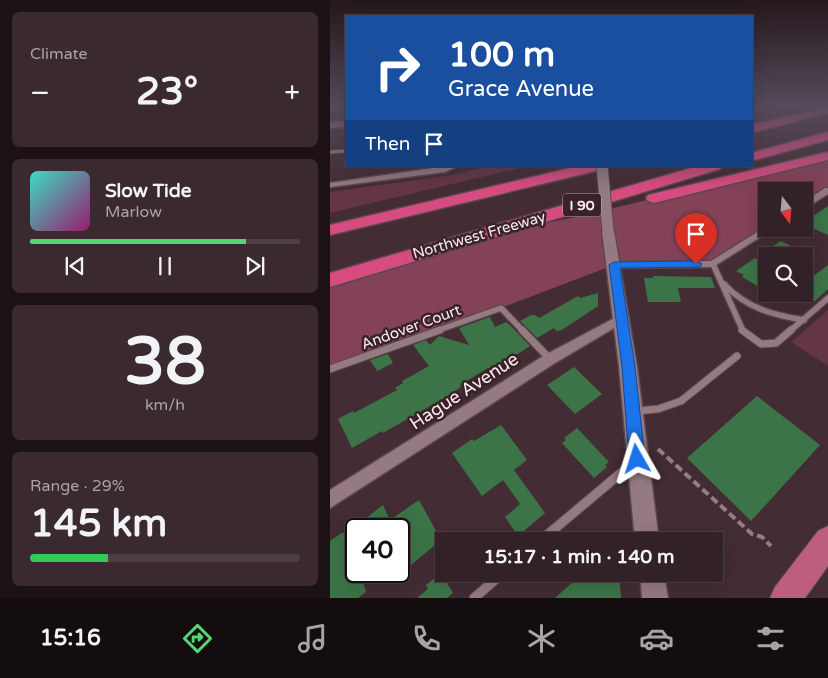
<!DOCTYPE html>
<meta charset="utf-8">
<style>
:root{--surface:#322126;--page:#3a292e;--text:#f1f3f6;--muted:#a8a3a7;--line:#4d3e43;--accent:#53d673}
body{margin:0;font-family:"Varela Round",sans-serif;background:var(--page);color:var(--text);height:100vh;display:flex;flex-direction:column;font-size:19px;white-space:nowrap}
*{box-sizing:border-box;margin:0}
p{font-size:16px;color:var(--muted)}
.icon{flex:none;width:28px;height:28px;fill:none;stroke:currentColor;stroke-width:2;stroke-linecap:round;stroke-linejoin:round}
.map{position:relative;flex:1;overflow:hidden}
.sheet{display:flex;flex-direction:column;gap:12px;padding:12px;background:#1c1215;width:330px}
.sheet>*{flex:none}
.guide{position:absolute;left:15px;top:15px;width:408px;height:152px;border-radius:0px;box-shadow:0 5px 20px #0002,0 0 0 1px var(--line);background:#1a4fa0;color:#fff;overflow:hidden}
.needle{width:32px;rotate:164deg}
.tools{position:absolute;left:428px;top:182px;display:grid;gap:10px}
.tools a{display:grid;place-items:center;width:55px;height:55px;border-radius:0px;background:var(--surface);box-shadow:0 5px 20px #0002,0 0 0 1px var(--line);font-size:25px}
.speed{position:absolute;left:15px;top:518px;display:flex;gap:10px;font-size:25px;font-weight:700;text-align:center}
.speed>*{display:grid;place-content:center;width:65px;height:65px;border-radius:50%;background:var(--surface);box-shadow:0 5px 20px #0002,0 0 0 1px var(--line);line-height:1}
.speed .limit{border:2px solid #111;border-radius:8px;background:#fff;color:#111}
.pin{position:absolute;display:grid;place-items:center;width:42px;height:42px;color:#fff;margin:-51px -21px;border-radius:50% 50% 50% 0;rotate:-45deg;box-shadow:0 0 5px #0007}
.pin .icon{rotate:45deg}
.me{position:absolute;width:55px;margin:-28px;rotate:354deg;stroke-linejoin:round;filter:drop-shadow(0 0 4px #0008)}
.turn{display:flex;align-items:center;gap:18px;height:105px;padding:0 20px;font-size:22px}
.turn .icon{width:65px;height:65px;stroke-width:2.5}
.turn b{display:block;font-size:35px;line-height:42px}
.then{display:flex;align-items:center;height:48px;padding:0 20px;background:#0003;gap:10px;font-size:19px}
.big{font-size:38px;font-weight:700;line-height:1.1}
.sheet .card{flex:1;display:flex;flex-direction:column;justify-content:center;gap:8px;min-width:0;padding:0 18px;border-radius:8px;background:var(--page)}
.sheet .dial{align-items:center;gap:0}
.dial b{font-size:65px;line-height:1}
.song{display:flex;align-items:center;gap:15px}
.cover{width:60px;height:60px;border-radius:8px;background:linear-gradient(135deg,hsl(170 70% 55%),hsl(320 70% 35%))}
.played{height:5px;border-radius:2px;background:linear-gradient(90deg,var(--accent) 80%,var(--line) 80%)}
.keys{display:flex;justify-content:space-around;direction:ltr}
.heat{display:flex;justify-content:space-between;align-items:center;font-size:28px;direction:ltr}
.charge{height:8px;border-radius:4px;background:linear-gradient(90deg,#34c759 29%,var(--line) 0)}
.trip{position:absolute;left:105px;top:532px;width:288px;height:50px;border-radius:0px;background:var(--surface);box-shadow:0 5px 20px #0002,0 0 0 1px var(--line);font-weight:700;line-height:50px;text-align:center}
.menu{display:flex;height:80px;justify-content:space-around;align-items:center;background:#140d0f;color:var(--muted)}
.menu .icon{width:35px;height:35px}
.menu .on{color:var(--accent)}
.menu b{font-size:22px;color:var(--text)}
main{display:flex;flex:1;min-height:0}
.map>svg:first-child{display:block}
.green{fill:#643543}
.forest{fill:#834257}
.building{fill:#3c7447}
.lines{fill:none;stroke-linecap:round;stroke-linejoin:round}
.service-far3-casing{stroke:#5b484d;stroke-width:4.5}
.service-far2-casing{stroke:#5b484d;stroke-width:8}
.service-far1-casing{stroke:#5b484d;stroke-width:9}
.service-casing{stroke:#5b484d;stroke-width:11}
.minor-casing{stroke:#5b484d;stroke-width:3}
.tertiary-casing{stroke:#5b484d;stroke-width:3}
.primary-casing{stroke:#5b484d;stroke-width:2}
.motorway-casing{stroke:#5b484d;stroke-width:3}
.path{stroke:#927e84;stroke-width:4;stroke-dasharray:8 4;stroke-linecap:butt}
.service-far3{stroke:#957a81;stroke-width:3}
.service-far2{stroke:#957a81;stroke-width:5.5}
.service-far1{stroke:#957a81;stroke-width:7}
.service{stroke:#957a81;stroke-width:9}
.minor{fill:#957a81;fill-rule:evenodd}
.tertiary{fill:#957a81;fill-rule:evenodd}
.primary{fill:#bd5e80;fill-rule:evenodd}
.motorway{fill:#d74c80;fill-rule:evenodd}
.tertiary-bridge-casing{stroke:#5b484d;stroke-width:13;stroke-linecap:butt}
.tertiary-bridge{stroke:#957a81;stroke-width:11}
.route{fill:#1a73e8;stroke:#114b97}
.labels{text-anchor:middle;stroke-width:5;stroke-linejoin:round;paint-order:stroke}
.shield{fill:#392229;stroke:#c0afb4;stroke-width:1}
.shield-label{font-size:14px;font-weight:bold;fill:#faebef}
.street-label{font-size:15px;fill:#faebef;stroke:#392229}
.near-street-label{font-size:18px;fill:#faebef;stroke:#392229}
</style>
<main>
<section class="sheet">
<div class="card"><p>Climate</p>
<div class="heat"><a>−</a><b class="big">23°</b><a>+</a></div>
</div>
<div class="card">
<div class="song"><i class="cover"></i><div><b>Slow Tide</b><p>Marlow</p></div></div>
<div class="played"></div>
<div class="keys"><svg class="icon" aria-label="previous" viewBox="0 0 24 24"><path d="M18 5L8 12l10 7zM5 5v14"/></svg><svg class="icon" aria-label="pause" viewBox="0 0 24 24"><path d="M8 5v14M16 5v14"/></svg><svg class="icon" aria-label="next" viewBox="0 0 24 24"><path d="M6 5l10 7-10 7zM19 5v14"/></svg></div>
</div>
<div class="card dial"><b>38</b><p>km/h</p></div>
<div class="card"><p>Range · 29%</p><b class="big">145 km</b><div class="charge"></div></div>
</section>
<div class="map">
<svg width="498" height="598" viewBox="0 0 498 598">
<rect width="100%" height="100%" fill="#432c33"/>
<path class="green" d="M157,166H198L0,213V192L123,175Z
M498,310V366L461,342Z"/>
<path class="forest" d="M498,156V190L474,206V191H436V229L383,264L284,265L171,308L0,369V280L119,243L255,215Z"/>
<path class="building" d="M498,206V235L474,224V222Z
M451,241L480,256H428Z
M425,258L436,264V291L412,277L414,275L406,271Z
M498,265V289L485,301L474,295V283Z
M323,276L381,277L385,288H348L351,302H318L314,278H323Z
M268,293V306L232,330L226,331L224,328L207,338L190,321L201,315H205L209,318L248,296L250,298Z
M160,317L165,327L176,322L181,326L200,346L161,371L158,368L130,385L131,387L116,397L53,433L52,431L22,448L8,419L23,411L24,413L67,390L65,388L73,383L72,381L99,366L83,345L96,340L100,345L109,336L139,345L129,328Z
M58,354L63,363L47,371L40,360Z
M244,367L272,394L245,414L217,385Z
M427,396L490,445L421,521L357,458Z
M171,425L197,460L184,470L215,513L188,536L175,517L190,504L173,480L152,496L122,453L142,439L144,441Z
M247,428L279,462L275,465L277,467L264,478L232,443L236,440L234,438Z
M89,500L111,540L69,575V529H22L53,505L60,520Z
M13,532L26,562V571H50L33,582L36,592L28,598H0V541Z
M111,573L123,593L117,598H87L98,589L96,585Z
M252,574H289L291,598H225Z"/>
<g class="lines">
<defs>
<path id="service-far3" d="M0,152L16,151"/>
<path id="service-far2" d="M383,264L413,331
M394,284C416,308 443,315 474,320
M106,331L171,308L193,331
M460,331L498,298"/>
<path id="service-far1" d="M192,330L220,359
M412,330L431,344L446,343L461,330
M0,369L110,330
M307,411L328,409L351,401L407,356"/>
<path id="service" d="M210,541L304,462
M144,598L172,574"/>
<path id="minor" d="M117,166H128L115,172L0,187V183Z
M495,188H498V194L474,209V202Z
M435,227L443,229L383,267L284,268L279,265L284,262L381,261Z
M292,314L296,315L298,318L296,321L225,363L0,508V490L215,355Z"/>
<path id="tertiary" d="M16,121V127L0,128V122Z
M278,227L284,231L307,367L329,541H305L289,367L272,231Z
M310,574H334L338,598H312Z"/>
<path id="primary" d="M498,526V566L475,598H440L445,587L488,531Z"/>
<path id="motorway" d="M498,107V113L421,133V125Z
M498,132V140L421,161V153Z
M498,152V160L324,203L318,201L316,198L318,195Z
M249,166H276L274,169L0,235V225Z
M368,166H392L390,169L0,287V273Z"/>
</defs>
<use href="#service-far3" class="service-far3-casing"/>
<use href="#service-far2" class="service-far2-casing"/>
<use href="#service-far1" class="service-far1-casing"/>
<use href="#service" class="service-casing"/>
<use href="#minor" class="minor-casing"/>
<use href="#tertiary" class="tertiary-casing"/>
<use href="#primary" class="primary-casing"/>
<use href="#motorway" class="motorway-casing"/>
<path class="path" d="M328,449L422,534L432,537L441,546"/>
<use href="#service-far3" class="service-far3"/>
<use href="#service-far2" class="service-far2"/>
<use href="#service-far1" class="service-far1"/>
<use href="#service" class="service"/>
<use href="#minor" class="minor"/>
<use href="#tertiary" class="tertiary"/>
<use href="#primary" class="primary"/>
<use href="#motorway" class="motorway"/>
<defs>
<path id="tertiary-bridge" d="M272,166L278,231"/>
</defs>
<use href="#tertiary-bridge" class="tertiary-bridge-casing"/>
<use href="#tertiary-bridge" class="tertiary-bridge"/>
</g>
<linearGradient id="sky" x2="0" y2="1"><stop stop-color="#25181c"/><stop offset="0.56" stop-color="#554b5b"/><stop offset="1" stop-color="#554b5b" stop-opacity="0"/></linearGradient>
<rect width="498" height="188" fill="url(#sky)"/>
<path class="route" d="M366,261L372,264L370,267L290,268L305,367L315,459L313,464L307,467L302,464L299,459L292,367L279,265L284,262Z"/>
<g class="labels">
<rect class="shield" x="233" y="193.5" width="38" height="23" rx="4"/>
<g class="shield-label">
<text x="252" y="210">I 90</text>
</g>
<g class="street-label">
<text transform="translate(149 235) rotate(-16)" y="5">Northwest Freeway</text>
<text transform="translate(81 327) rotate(-20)" y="5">Andover Court</text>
</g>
<g class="near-street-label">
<text transform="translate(134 391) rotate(-33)" y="6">Hague Avenue</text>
</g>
</g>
</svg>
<div class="tools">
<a><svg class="needle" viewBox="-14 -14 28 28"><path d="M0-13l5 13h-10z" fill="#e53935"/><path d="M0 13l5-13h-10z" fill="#a8a3a7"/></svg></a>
<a><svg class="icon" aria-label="search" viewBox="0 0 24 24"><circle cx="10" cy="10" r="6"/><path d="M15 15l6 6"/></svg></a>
</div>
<div class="speed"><div class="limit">40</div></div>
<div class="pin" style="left:366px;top:264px;background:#d93025"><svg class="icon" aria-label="arrive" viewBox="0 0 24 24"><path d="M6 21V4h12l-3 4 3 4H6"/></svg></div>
<svg class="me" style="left:307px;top:459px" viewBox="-20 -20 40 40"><path d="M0-17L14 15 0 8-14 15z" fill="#1a73e8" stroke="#fff" stroke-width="4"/></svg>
<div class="trip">15:17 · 1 min · 140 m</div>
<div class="guide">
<div class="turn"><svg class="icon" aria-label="right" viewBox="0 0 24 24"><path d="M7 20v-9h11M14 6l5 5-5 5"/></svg><div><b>100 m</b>Grace Avenue</div></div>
<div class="then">Then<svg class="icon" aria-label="arrive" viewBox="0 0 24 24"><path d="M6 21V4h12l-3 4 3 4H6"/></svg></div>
</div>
</div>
</main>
<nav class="menu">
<b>15:16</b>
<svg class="icon on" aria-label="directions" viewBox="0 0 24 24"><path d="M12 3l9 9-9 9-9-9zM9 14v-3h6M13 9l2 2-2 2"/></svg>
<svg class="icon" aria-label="music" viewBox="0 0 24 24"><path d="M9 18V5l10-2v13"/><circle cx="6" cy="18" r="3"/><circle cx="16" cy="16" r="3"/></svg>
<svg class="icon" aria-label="phone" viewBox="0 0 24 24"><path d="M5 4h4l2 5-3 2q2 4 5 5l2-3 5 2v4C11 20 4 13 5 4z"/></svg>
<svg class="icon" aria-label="climate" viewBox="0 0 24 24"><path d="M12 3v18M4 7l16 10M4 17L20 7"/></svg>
<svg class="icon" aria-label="car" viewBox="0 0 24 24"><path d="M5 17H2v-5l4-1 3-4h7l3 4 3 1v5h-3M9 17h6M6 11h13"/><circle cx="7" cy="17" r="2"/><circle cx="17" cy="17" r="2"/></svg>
<svg class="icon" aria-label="filters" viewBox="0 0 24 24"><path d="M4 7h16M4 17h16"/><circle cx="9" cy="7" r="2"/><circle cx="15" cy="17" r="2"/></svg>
</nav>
